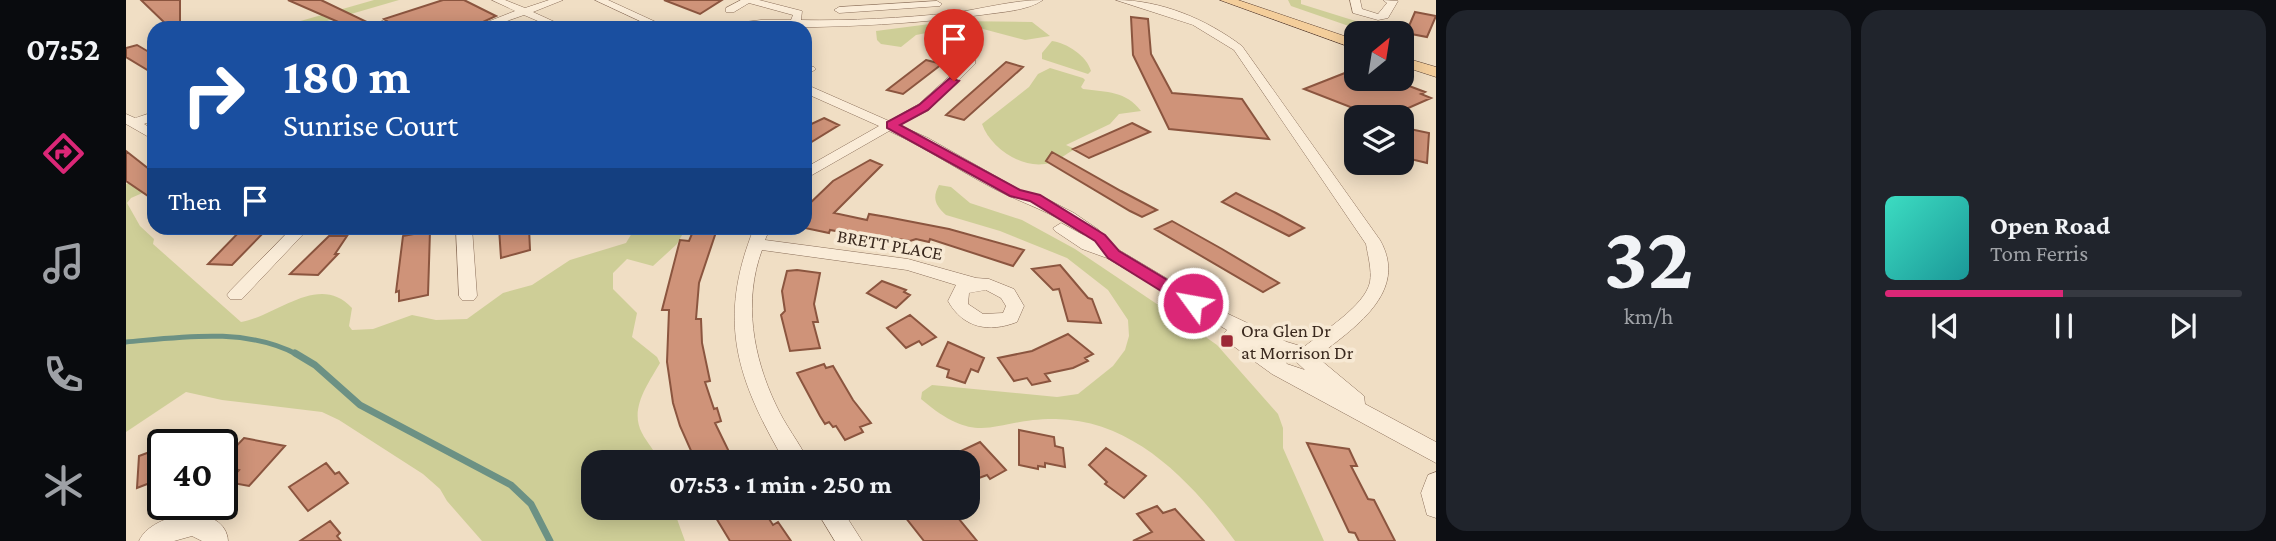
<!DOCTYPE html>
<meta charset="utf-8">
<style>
:root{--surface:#171b24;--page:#20242c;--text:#f1f3f6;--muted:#9ea1a6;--line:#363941;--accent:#db2777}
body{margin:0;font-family:"Crimson Pro",serif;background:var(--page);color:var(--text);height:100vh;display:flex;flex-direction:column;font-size:26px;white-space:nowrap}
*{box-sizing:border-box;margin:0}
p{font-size:23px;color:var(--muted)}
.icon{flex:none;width:38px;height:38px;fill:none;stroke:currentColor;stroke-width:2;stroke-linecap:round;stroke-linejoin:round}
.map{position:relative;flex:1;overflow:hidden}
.sheet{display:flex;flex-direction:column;gap:10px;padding:10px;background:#0d0f14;width:840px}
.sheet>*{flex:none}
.top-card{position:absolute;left:21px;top:21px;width:665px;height:214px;border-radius:21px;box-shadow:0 4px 18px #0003;background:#1a4fa0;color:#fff;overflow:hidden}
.needle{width:46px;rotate:30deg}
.buttons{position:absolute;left:1218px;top:21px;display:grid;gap:14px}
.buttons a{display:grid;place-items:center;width:70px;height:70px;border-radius:14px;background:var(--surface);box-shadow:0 4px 18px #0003;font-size:35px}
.speed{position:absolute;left:21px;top:429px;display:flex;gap:14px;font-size:35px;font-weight:700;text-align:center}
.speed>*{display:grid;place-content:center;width:91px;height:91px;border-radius:50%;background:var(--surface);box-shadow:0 4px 18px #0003;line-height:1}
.speed .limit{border:4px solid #111;border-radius:10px;background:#fff;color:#111}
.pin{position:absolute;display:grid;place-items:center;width:60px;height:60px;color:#fff;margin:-72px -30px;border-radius:50% 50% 50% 0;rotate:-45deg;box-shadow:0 0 7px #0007}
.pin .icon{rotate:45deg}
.me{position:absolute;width:77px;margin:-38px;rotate:302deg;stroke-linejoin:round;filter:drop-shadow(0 0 5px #0008)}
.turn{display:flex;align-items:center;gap:24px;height:147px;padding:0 21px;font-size:32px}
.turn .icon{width:91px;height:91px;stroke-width:2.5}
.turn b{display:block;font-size:49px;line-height:60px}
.then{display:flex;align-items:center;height:66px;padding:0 21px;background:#0003;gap:14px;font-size:26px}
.sheet .tile{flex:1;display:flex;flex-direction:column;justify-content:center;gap:10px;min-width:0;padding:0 24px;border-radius:21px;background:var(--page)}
.sheet .dial{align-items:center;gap:0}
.dial b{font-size:91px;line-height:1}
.song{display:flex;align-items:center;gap:21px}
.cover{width:84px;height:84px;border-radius:10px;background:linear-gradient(135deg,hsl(170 70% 55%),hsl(180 70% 35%))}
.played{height:7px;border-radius:4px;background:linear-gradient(90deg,var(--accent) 50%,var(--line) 50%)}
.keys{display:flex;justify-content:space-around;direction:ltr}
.sheet .tiles{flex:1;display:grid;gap:10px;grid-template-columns:repeat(2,1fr)}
.trip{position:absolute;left:455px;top:450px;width:399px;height:70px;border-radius:21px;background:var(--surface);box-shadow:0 4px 18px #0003;font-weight:700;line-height:70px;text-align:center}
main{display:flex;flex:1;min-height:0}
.dock{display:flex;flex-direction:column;width:126px;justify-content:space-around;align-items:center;background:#090b0e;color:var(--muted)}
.dock .icon{width:49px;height:49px}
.dock .current{color:var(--accent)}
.dock b{font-size:32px;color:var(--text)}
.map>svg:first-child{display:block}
.green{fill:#cece97}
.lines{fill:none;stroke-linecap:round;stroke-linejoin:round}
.stream-far1{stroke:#6c9184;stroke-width:5}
.stream{stroke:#6c9184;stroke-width:7}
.building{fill:#cf9379;stroke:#8b553f;stroke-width:2}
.minor-casing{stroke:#8b6f5a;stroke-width:1}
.major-casing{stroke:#593d2e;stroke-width:1}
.minor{fill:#faecd8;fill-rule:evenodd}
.major{fill:#f4ce9b;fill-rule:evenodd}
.route{fill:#db2777;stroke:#8e194d;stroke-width:2}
.poi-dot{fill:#9c2835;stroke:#f7e9d4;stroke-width:2.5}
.labels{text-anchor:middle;stroke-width:7;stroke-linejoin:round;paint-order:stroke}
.street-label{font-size:19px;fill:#3a291e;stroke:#f7e9d4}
.poi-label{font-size:19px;fill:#3a291e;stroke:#f7e9d4;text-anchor:start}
</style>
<main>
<nav class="dock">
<b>07:52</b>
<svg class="icon current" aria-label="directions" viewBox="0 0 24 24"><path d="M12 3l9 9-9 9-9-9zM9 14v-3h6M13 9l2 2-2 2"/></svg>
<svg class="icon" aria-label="music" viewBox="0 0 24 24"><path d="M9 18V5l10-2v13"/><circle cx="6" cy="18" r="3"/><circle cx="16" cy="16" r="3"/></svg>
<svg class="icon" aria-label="phone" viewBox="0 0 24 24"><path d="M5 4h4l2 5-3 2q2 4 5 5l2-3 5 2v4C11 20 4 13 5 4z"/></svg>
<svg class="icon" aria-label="climate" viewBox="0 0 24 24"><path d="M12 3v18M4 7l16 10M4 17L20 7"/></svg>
</nav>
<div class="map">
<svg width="1310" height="541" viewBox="0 0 1310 541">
<rect width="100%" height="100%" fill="#f0dec4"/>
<path class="green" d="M248,0H273L177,28H150Z
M1162,0H1175V4L1268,33H1243L1165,6Z
M827,21L906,22L924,36L899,40L842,25L790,35L775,47L755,44L751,40L750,31Z
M926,41C941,43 961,56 965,71L962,74L916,59V53Z
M924,68L957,78L959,80L955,87L957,89C981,92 1000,91 1015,111L993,114L984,124L940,145L949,149C940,154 929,163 919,164C894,168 864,147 856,124L903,87L912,74Z
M15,178L28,188L5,198L1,203L14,226L28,239L27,244L115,322C151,316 193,272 226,308L223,326L226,330L247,329L286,315L310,320L341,319L377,293L406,285L444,260L500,243L509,228H560L551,244L527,266L501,259L487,273V289L511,313L506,337L531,357L534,363C522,384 503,409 516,433C521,443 529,450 533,462H467V508H547L559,541H356L321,501L314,489L297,474L213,420L196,412L96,400L60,392L0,432V184Z
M813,185L825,187L844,203L896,220L949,249L1074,333L1091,345L1152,414L1157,428V448L1198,541H1109C1066,482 1008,420 930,419C866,418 855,450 795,399L796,392L806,385L931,397L952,394L987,366L999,350L1003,336L1002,320L982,290L941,258L874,231L820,215C809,205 806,198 813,185Z"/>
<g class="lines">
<path class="stream-far1" d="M0,342C56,337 121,327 172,355"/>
<path class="stream" d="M169,353L189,365L234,405L385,485L405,504L424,541"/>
</g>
<path class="building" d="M15,0H54V28H44Z
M162,0H195L243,23L238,28H226Z
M317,0H338L370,16L344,28H271L258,19Z
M538,0H596L574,14Z
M1289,12L1310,16L1301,37L1280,33Z
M1005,17L1022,19L1025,54L1046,93L1116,99L1143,139L1043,129L1007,55Z
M11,45L28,55V74L0,57V48Z
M800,60L816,64L777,94L761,90Z
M880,62L897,67L838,120L820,115Z
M1229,69L1230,79H1254L1265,83L1270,81L1299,92L1295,94L1305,98L1262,117H1250L1178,89Z
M698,118L713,125L679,146V127Z
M1006,123L1024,132L963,158L947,149Z
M1279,128L1303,133L1301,163L1276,157Z
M0,151L28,173V200L0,181Z
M926,152L995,191L1031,210L1016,217L1004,211L920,161Z
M744,160L756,165L708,213L741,220L743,214L761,217L823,229L898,250L887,266L804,239L803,242L790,239L784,241L760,237L759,240L704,230L703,233L679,228V208L707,181Z
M1110,193L1150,213L1178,228L1163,236L1096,202Z
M1046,221L1096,249L1153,283L1137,292L1029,229Z
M117,228H142L106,265L82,264Z
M373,228H403L404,250L375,258Z
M568,229L590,232L573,283L570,319H575L576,343L584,381L579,382L588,409L591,408L595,421L589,423L608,462H570L554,426L547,403L541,362L543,310H536L554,240L563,241Z
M304,231L302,295L273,301V291L270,292L277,236Z
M203,236H221L209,254H212L192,275L164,274Z
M934,265L962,298L966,299L975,323L942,321L933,289L927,290L906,269Z
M671,270L694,273L688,304L692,322H687L694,348L664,351L655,315L659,311L656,291L661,271Z
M756,281L780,290L778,292L784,295L770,308L741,293Z
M784,315L810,337L796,345L793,341L780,348L761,328Z
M942,334L967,354L959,358L962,361L947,368L919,374L924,381L906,385L901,378L888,381L872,358L906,351Z
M822,342L858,358L852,372L845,369L839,383L821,377L823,370L811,366Z
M698,364L700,368L707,366L727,400L745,423L734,427L737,432L719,440L710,426L707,427L703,422L699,424L694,416L671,373Z
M893,430L928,437L929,446L937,448L939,467L919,463V467L912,466V469L893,465Z
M118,438L159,446L123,486L102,482L113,470L96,466V461Z
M854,442L880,470L864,479L861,475L842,482V462H812Z
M1181,443L1223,449L1231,466H1225L1242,499L1248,500L1269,541H1233L1229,533L1223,532Z
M37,447V474L29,477V481L11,488L13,456Z
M980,448L1020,476L998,498L979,484L981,482L963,465Z
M200,463L209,474L213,472L222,483L182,511L163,487Z
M1031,506L1037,513L1049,509L1078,541H1007L1026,532L1011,514Z
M584,508H636L647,525L652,522L665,541H604Z
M772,508H824L851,541H798Z
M204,521L214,533L211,536L215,541H174Z"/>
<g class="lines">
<defs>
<path id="minor" d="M366,0H379L399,8L423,0H437L407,12L442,28H428L398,15L361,28H346L389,11Z
M469,0H482L543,28H529Z
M615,0H633L676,11L675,20C725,21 776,18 826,13C856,9 887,0 917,0C901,11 875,12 855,15C767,27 678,28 589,28L594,25L635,20H665L667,15L623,3L608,12H600V8Z
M990,0C1035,0 1080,19 1116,46L1254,240C1284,293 1226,329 1191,357L1238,396L1239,404L1310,442V463L1146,374L1099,340L1096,335L1101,330L981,258L956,249L929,231L927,228L935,223L959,236C935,217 910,208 883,196C842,177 805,150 763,131L679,179V168L753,126L679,93V84L763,121L793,104L841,60H849V64L803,110L773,125L802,138L894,190L921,199L948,213L973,230L993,250L1094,310L1161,342L1178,347C1196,332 1239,306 1244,282C1246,270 1242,256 1240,244L1108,50L1067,25ZM1157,357H1165L1179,370L1161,364Z
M1224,0H1234L1236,9L1252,14L1261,3L1257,0L1272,1L1262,18L1252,20L1227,13Z
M811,1L816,4L814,6L713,13L708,10L713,7Z
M257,21L269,28H240L241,26Z
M679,65L688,67L690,69L684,73L679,71Z
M28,112V120L18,124L28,130V140L0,124V114L9,118Z
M166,228H183L116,299H104L101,295L104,291Z
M330,228H346L351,296L348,300H336L333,296Z
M628,228H644L639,240L782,259L850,278L863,279L888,289L898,306L891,322C863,333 837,328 822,301L830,285L781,270L636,250C617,301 627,357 650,405C659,425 673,442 683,462H659C610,378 591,320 628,228ZM860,290L875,298L880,306L877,313L857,314L842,304L843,293Z
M1310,472V518L1301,515L1295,493L1302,475Z
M689,508H715L736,541H709Z
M66,513C83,515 101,522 102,541H76L66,536L48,541H13C21,523 48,515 66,513Z"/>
<path id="major" d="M1094,0H1112L1230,40V49Z
M1276,57L1310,67V77L1276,66Z"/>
</defs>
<use href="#minor" class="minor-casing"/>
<use href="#major" class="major-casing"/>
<use href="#minor" class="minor"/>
<use href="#major" class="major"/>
</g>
<path class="route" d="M824,78L833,81L802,110L774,125L894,190L914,195L979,235L993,251L1073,299L1075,303L1073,307H1061L982,258L969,241L904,201L884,196L761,128V122L793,105Z"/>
<rect class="poi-dot" x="1094" y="334" width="14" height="14" rx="3.5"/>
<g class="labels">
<g class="street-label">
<text transform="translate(764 244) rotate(10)" y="7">BRETT PLACE</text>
</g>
<g class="poi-label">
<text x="1115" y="337">Ora Glen Dr<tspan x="1115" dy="22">at Morrison Dr</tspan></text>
</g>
</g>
</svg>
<div class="buttons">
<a><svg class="needle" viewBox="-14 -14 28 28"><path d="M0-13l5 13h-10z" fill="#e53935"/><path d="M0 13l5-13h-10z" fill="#9ea1a6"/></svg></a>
<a><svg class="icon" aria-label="layers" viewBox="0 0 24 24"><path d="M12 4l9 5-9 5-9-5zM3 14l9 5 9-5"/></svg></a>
</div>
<div class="speed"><div class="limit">40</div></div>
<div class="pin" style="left:828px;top:81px;background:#d93025"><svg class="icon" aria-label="arrive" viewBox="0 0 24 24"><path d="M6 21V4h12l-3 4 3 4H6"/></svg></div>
<svg class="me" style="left:1067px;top:303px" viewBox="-20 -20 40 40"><circle r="17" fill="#db2777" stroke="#fff" stroke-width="3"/><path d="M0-11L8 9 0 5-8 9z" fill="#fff"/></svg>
<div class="trip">07:53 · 1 min · 250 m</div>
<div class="top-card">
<div class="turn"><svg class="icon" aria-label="right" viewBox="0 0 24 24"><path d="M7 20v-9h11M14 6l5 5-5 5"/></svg><div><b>180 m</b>Sunrise Court</div></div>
<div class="then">Then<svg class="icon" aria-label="arrive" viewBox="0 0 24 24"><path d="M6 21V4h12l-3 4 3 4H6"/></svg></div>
</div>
</div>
<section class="sheet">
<div class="tiles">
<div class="tile dial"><b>32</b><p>km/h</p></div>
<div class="tile">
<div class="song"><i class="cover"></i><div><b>Open Road</b><p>Tom Ferris</p></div></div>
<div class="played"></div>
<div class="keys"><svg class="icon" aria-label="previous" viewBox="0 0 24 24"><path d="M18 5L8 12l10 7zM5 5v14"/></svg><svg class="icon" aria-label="pause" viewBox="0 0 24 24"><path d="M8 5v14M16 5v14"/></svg><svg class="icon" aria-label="next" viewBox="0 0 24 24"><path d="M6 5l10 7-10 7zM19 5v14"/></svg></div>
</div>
</div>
</section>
</main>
